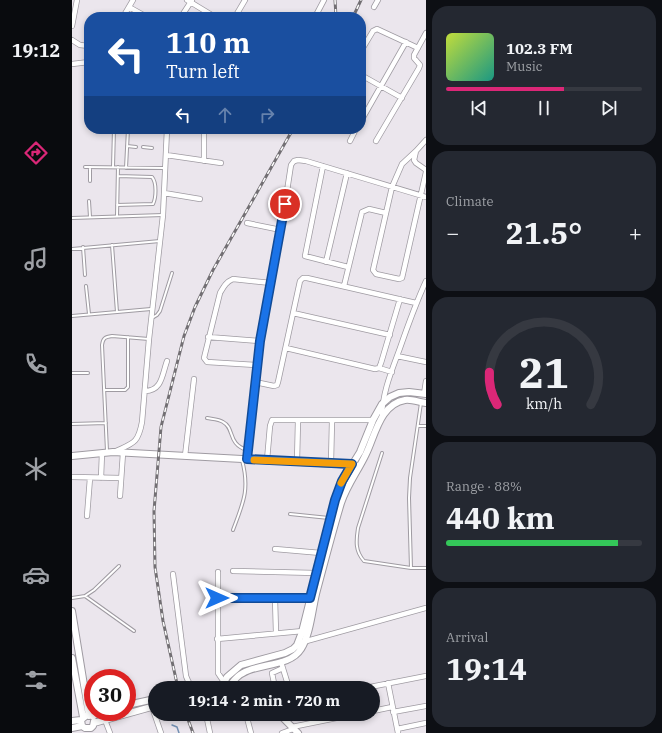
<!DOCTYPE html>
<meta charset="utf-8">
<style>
:root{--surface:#171b24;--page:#242831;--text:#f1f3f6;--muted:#9ea1a6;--line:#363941;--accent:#db2777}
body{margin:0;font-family:"IBM Plex Serif",serif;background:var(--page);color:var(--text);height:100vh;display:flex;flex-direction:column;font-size:15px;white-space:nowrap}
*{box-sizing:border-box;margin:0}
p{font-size:13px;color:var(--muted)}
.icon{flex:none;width:22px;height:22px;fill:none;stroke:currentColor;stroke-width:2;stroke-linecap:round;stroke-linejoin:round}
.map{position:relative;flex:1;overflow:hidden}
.sheet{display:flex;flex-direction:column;gap:6px;padding:6px;background:#0d0f14;width:236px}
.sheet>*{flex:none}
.banner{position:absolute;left:12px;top:12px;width:282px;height:122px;border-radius:16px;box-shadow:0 2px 6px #0003;background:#1a4fa0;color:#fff;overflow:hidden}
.speed{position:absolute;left:12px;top:669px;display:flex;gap:8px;font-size:20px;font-weight:700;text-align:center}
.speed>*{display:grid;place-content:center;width:52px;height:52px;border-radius:50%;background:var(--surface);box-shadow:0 2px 6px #0003;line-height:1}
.speed .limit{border:6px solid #d22;background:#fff;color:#111}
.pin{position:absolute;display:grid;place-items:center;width:34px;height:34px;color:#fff;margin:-17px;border:2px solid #fff;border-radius:50%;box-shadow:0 1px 4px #0007}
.me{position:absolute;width:44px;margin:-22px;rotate:90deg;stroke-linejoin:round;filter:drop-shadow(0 0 3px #0008)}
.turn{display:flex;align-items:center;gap:14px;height:84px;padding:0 16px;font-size:18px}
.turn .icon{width:52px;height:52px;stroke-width:2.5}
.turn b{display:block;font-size:28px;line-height:34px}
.lanes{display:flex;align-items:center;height:38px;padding:0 16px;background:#0003;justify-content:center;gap:20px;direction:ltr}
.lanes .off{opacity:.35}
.big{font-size:30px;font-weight:700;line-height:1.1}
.sheet .widget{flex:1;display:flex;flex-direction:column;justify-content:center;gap:6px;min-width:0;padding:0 14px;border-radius:16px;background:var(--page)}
.sheet .dial{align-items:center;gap:0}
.dial svg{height:104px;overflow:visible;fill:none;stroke:var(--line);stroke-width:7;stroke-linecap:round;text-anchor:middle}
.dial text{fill:var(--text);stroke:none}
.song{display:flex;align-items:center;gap:12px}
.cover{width:48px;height:48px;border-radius:6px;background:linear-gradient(135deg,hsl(70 70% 55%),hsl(170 70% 35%))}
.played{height:4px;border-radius:2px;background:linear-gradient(90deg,var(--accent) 60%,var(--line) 60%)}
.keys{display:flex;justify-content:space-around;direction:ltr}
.heat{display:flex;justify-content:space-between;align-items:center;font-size:22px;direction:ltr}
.charge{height:6px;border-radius:3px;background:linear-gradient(90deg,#34c759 88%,var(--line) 0)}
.trip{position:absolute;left:76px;top:681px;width:232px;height:40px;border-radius:20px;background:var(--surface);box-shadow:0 2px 6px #0003;font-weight:700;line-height:40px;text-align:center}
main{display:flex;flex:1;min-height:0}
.tab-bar{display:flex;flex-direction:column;width:72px;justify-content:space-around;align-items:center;background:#090b0e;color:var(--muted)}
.tab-bar .icon{width:28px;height:28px}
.tab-bar .active{color:var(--accent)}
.tab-bar b{font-size:18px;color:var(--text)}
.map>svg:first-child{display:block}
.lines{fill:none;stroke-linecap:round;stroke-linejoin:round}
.stream{stroke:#7290b3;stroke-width:1.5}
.lane-casing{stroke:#9f9ba2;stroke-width:4}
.street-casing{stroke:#9f9ba2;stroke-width:6}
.secondary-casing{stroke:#9f9ba2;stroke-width:8}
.lane{stroke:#fff;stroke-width:2}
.street{stroke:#fff;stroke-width:4.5}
.secondary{stroke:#fff;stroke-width:6}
.rail-casing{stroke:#726f73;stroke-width:3}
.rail{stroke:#fff;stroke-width:1.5;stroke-dasharray:4.5;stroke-linecap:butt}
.route-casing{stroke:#114b97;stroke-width:10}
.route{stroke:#1a73e8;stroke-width:7}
.slow{stroke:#f59e0b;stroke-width:7}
</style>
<main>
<nav class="tab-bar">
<b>19:12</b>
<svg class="icon active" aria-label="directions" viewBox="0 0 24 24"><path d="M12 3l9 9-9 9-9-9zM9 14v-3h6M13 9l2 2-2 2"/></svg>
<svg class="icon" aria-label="music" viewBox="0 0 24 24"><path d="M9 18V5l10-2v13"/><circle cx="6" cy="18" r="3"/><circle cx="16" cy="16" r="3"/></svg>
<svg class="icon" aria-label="phone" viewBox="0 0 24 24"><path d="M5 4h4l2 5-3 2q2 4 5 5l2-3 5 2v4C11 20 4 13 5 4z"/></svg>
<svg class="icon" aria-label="climate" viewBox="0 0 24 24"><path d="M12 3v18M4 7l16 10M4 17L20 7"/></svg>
<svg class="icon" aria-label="car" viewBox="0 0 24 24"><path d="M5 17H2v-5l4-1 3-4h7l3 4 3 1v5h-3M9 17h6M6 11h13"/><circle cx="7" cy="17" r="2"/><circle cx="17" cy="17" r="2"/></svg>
<svg class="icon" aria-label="filters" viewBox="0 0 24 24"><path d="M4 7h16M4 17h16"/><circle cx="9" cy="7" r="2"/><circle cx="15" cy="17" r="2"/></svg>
</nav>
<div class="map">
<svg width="354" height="733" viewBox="0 0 354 733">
<rect width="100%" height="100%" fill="#ebe6ed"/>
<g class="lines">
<path class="stream" d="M100,725L105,727L107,733"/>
<defs>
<path id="lane" d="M55,146L64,147
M71,147L80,148
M13,167L92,168
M41,167L42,129
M54,168L56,129
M18,181V167
M17,201L18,217
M45,205L81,204C84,198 85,183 80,177L46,176
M45,216L46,167
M0,218L91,215
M40,245L45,312
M11,247L13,275
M0,249L88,241
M14,286L17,314
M0,316L79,309
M80,318L85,315L88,311L100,273
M0,373H16
M32,390H53L56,387V337
M135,418C140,419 147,419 151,422C163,428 155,444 175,450
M0,424L34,423
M346,426H354
M35,451L30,345C31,338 33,337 40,336L77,339
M310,453L286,528C284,541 283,551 292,561L339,568H354
M218,514L257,518
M161,530C171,503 178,490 170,460
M339,568L337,498L338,478L349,403
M13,596L62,631
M0,598L13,596L22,590L47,566"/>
<path id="street" d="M115,0L143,17
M57,7L75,17
M302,7L306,0
M51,17L61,0
M109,17L120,0
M163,17L173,0
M243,17L252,0
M0,26L5,0
M0,40L8,45L17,46
M289,51L301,31L305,29L346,48
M0,64L17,62
M289,75L330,98
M289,121L334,42
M132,129V161
M354,140L344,151L342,160L344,163L354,170
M278,141L284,129
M304,141L347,68L348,65L342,58V55L354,33
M344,151L330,164L320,187L301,270L304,274L327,279L330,278L354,172
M94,155L149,163
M251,166L233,256L276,267
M92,193L128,199
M175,223L209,230
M254,262L275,173
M272,286L290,212L297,209L314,213
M221,313L318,335
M136,337L188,341
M214,348L303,369L307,368L309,363L328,299
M325,356L354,362
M184,365L135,362L132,358L148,293C152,286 154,282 161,279L199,283
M307,368L320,372
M183,382L202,386L205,385L206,382L228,281L231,278H235L344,303
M73,391C90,391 90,375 95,361
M352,394L354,381
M310,417C310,393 320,370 328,348C336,325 344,303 354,281
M42,452C61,443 66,444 70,422L77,339L91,215L95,129
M113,456L122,379
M175,459L188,341L209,230L219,165L222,161L226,160L234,161L354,197
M195,460L198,426L200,420H301
M225,462L226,420
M259,463L260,420
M0,477L49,478
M29,478L30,453
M48,496L51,453
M15,516L18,478
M203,549L249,553
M161,571L244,573
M146,572V673L152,682
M101,574L114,676C115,679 117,683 119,685C126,689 144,687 152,688
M145,598H238
M203,598L204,633
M145,639L231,631
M231,642L354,608
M209,662L217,688
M316,683L326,733
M203,688L200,673L211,668
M293,688L354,676
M79,704L89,733
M301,711L320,707
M321,712L354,706
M134,714L138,733
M174,714L179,733
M33,720L38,733
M220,727L284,714
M325,729L354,723
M210,733L221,729"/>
<path id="secondary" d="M0,456L41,452L283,465
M0,611L17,716
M0,658L11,717
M149,688L155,677L169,665L213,653L221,649L225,645L230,632L263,500L270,481L288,452L301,420L310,404L318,397L327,393L337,392L354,394
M156,688C161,682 164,676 171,673C187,663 218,667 229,649C238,635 240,611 244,594C252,564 260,533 269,503C275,485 286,471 294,454C303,436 308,404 333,400C339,399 347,402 354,403
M55,705L83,699
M204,714L211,718L226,733
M20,716L33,712
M0,721L9,720
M22,723L83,706
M10,726L9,720L14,716
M0,728L10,726L13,728H19L21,726L22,721"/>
</defs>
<use href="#lane" class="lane-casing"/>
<use href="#street" class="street-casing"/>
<use href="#secondary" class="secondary-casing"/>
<use href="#lane" class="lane"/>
<use href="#street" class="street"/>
<use href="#secondary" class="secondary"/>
<defs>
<path id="rail" d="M263,0L264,17
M281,17L289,0
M106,688L91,621L83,567L82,511L89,427L112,336L123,307L141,270L221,129
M114,714L121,733"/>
</defs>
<use href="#rail" class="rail-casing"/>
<use href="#rail" class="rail"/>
</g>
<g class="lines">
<defs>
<path id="route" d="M145,598H238L263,500L270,481L280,464L175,459L188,341L213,204"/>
</defs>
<use href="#route" class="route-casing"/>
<use href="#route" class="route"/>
<path class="slow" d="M182,460L280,464L269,483"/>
</g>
</svg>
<div class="speed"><div class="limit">30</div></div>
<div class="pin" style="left:213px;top:204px;background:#d93025"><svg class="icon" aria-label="arrive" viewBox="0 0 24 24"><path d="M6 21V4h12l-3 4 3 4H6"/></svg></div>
<svg class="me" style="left:145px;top:598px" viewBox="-20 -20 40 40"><path d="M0-17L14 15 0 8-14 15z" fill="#1a73e8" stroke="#fff" stroke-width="4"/></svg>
<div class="trip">19:14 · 2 min · 720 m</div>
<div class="banner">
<div class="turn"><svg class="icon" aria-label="left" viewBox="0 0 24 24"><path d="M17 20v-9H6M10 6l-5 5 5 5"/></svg><div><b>110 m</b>Turn left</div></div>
<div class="lanes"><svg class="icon" aria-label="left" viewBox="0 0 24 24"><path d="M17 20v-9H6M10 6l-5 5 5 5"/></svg><svg class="icon off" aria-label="ahead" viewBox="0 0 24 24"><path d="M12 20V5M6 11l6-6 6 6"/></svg><svg class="icon off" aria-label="right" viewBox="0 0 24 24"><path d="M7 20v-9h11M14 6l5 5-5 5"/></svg></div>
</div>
</div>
<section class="sheet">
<div class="widget">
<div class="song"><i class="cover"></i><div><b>102.3 FM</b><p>Music</p></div></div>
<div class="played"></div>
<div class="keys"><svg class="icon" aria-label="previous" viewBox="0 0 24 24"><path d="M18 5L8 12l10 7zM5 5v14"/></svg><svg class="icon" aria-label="pause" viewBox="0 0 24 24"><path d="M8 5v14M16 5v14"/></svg><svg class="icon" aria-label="next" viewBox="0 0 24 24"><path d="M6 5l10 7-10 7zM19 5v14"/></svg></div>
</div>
<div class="widget"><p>Climate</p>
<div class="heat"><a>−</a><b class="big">21.5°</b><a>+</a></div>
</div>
<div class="widget dial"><svg viewBox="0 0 100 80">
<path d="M14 69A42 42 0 1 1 86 69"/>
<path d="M14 69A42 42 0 0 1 8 44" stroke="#db2777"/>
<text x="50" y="56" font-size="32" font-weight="700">21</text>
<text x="50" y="72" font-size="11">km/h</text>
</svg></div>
<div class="widget"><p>Range · 88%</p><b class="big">440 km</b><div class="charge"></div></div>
<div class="widget"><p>Arrival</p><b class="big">19:14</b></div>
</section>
</main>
